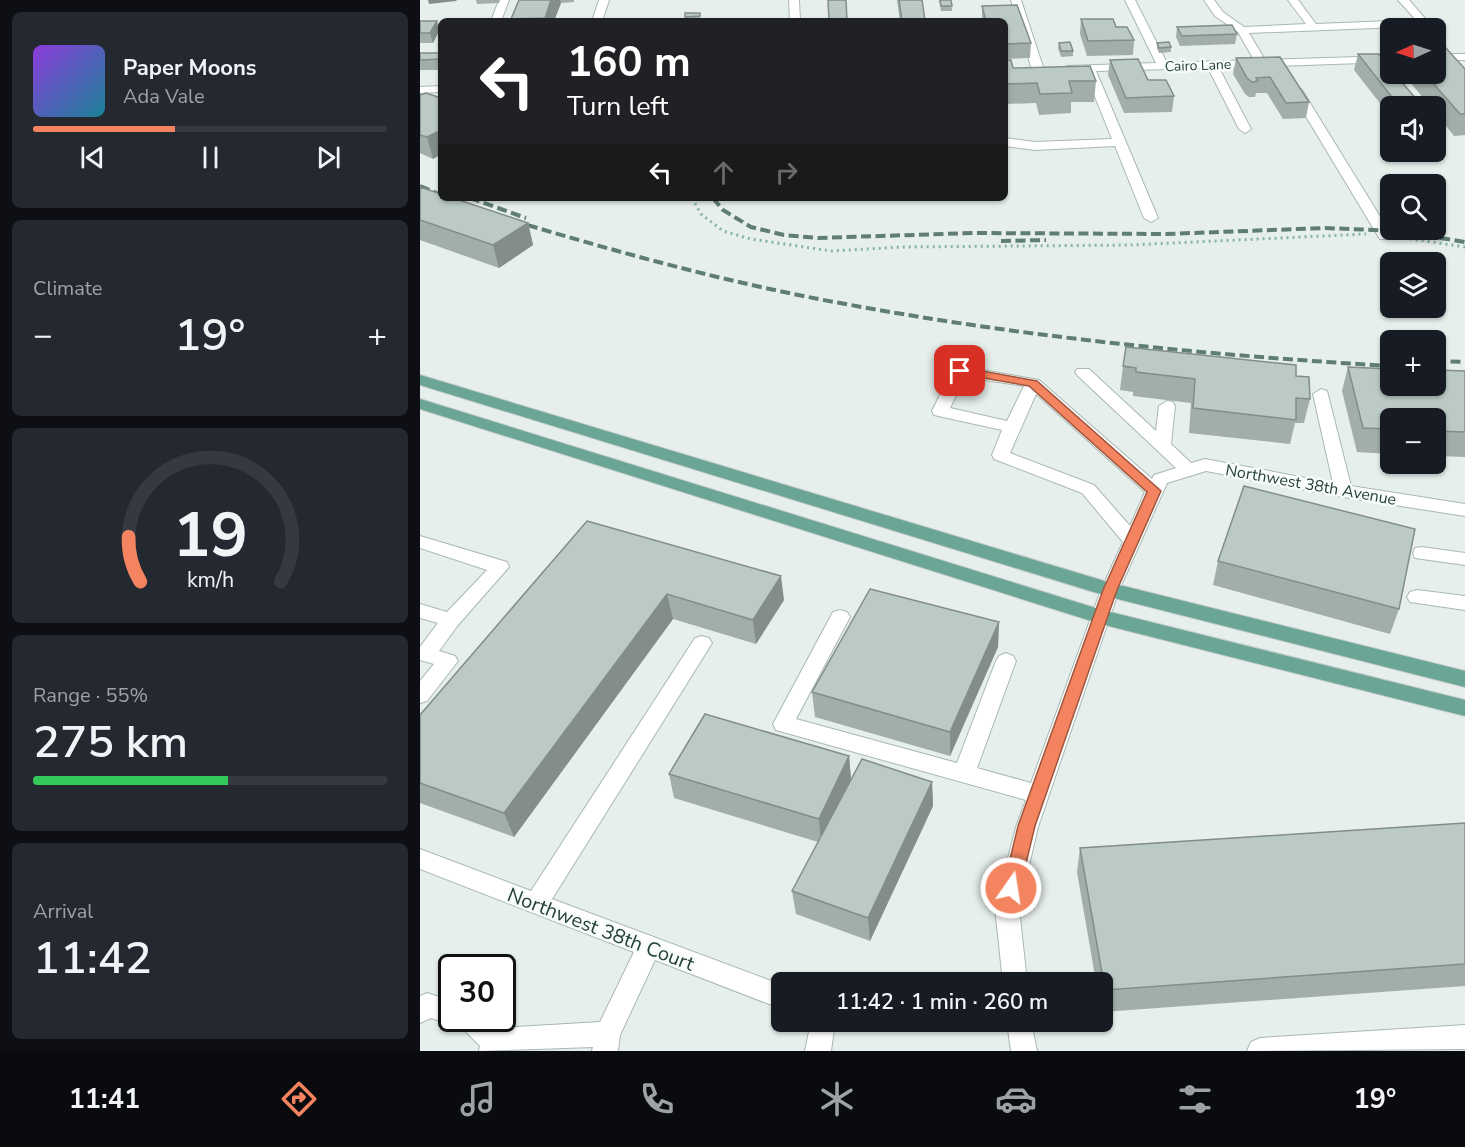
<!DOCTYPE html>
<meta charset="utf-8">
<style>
:root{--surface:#171b24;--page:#242831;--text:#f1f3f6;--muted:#9ea1a6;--line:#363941;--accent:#f4845f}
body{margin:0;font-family:"Nunito Sans",sans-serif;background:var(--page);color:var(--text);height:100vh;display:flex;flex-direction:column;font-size:22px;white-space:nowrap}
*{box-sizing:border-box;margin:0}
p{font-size:20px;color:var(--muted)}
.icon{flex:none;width:33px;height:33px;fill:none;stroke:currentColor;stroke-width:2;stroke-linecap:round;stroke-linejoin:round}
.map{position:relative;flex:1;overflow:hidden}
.details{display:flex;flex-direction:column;gap:12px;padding:12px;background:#0d0f14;width:420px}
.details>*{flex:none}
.top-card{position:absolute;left:18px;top:18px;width:570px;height:183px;border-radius:9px;box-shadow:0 2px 4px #0004;background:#202124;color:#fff;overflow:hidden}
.needle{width:39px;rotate:267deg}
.buttons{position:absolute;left:960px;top:18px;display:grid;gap:12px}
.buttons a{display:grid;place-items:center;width:66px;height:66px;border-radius:9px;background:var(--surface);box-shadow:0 2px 4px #0004;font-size:30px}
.speed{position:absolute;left:18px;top:954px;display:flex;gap:12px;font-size:30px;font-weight:700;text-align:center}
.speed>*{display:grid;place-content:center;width:78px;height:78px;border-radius:50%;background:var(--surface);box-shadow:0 2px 4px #0004;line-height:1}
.speed .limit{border:3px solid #111;border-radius:9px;background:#fff;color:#111}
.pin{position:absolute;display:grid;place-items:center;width:51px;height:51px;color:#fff;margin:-26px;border-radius:12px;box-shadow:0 3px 9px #0006}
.me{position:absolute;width:66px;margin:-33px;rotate:13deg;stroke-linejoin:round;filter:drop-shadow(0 0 4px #0008)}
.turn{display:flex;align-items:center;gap:21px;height:126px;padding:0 30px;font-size:27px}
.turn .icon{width:78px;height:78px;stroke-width:2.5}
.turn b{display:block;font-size:42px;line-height:51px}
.lanes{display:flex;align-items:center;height:57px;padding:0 30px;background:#0003;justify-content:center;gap:30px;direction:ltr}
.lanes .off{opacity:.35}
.big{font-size:45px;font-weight:600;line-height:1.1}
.details .card{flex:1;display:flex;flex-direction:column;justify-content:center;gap:9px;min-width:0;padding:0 21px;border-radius:9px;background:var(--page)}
.details .dial{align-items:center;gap:0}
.dial svg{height:156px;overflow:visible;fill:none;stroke:var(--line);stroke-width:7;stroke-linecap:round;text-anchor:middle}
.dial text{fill:var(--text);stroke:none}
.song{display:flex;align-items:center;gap:18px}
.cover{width:72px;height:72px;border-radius:9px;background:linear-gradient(135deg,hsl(270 70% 55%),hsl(190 70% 35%))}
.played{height:6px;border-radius:3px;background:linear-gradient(90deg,var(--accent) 40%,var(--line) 40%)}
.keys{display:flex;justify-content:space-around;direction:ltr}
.heat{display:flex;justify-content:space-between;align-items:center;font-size:33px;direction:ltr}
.charge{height:9px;border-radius:4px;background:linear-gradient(90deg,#34c759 55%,var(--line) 0)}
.trip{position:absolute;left:351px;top:972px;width:342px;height:60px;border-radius:9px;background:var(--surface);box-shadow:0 2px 4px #0004;font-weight:600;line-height:60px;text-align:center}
.tab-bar{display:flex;height:96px;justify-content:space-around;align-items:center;background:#090b0e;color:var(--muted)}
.tab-bar .icon{width:42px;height:42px}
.tab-bar .current{color:var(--accent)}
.tab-bar b{font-size:27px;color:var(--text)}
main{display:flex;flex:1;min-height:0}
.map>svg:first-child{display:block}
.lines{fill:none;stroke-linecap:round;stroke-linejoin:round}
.minor-casing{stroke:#a8b8b2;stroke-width:2}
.major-casing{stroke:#c2cac8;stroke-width:2}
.path{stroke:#86b3a5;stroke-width:3;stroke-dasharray:2 4;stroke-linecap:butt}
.minor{fill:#fff;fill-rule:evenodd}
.major{fill:#6aa596;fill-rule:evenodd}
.rail{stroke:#5f7d75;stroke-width:4;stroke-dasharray:10 4.5;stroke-linecap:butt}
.wall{fill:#a1aea9}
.shaded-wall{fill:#838d89}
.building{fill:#bbcac4;stroke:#838d89;stroke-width:1.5}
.route{fill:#f4845f;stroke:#9f563e;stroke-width:1.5}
.labels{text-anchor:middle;stroke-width:5;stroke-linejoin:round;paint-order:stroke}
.far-street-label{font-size:14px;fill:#24423a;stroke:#f7fbf9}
.street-label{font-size:16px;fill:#24423a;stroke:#f7fbf9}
.near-street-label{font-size:20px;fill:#24423a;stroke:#f7fbf9}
</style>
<main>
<section class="details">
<div class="card">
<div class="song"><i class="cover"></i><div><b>Paper Moons</b><p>Ada Vale</p></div></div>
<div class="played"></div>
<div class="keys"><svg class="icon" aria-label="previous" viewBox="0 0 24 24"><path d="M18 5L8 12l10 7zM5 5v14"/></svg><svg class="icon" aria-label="pause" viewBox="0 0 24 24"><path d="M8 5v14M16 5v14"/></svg><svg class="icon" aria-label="next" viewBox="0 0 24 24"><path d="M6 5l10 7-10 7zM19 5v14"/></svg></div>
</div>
<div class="card"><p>Climate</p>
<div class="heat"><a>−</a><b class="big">19°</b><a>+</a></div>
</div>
<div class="card dial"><svg viewBox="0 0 100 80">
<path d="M14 69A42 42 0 1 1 86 69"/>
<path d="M14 69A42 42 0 0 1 8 46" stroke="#f4845f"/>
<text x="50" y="56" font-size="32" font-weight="700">19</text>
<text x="50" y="72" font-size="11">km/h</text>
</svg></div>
<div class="card"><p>Range · 55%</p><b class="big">275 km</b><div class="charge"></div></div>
<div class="card"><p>Arrival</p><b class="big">11:42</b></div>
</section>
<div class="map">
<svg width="1045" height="1051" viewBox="0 0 1045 1051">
<rect width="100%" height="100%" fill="#e6efeb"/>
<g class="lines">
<defs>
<path id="minor" d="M79,0H89L81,21H71Z
M179,0H189L182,21H172Z
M369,0H379L380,21H370Z
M591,0H601L624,70L622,72L618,73L612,70Z
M705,0H715L747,63L834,60L818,32L795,16L784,0H794L803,12L824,27L886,24L868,0H878L896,24L996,20L978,0H989L1009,23L1004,26L829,33L845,60L970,56V62L799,68L831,129L825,133L819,129L788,68L676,71L738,218L731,222L724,218L695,146L615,150L585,146V138L615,142L692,139L665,72H648L642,69L648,66L736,63Z
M1016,54H1045V60H1016Z
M21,86V92L0,93V87Z
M876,87L882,90L972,236L970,239H960L958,236L870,90Z
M540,366L619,380L732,479L734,475L756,468L657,375L655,372L657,369H669L736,431L739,406L747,401L753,402L755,406L751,444L771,463L785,459L913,483L893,394L901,389L907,391L931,486L1045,504V516L923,497L786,471L747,483L699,590L618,827L599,908L607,982H583L575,908L596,827L606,800L363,732L356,730L353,724L413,612L420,610L427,612L430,617L376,719L537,763L576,661L579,656L586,653L593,656L596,661L557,768L611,783L681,590L703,542L662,493L574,459L572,455L582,430L514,415L512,411L532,371ZM545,377L604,386L587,421L530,408ZM616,394L725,492L710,526L674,485L590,453Z
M0,536L87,562L89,567L38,625L19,651L35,656L38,661L7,701L0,703V681L14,664L0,660V647L18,623L0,618V604L27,612L67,570L0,548Z
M1002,547L1045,553V565L995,558L993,553L995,548Z
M997,590L1045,596V610L990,602L987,597L990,592Z
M282,636L289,638L292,643L289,648L132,899L362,985V1009L235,960L200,1035L198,1051H172L173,1047L59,1051L60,1046L37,1023L32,1025L11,1018L0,1023V996L7,993L32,1001V1018H67L78,1028L180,1022L214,952L0,869V849L111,891L275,638Z
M391,1022H415L411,1051H385Z
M587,1022H611L617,1051H591Z
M1045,1025V1049L827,1051L831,1042L840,1038Z"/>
<path id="major" d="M0,375L691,583L1045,671V687L690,597L0,385Z
M0,399L682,610L1045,700V716L681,624L0,409Z"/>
</defs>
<use href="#minor" class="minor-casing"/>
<use href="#major" class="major-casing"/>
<path class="path" d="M272,198L281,214L303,231L331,239L411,251L482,247L710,245L946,234
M978,237L1045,247"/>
<use href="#minor" class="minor"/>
<use href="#major" class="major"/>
<path class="rail" d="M0,186L21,195
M50,198L106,218
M293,198L303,210L331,227L364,235L398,238L553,233L746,234L905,228L977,231L1045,242
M94,221C201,253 309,283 420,303C602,337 785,355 970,366
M581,241L626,240
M1016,361L1045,362"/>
</g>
<path class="wall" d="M56,0H80L79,3L57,4Z
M99,0H154V2L141,3L134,21H91V19Z
M477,0H502L505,21H480Z
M519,0H531L532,11H521Z
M597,5L611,43L610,58L585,59V21H562V6Z
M280,13V21H266L265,17Z
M661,19L696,27L714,40L713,55L667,56L660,34Z
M0,21H17L19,31L13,43H0Z
M757,27L817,34L815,44L760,46L756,37Z
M639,43L653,51V56L641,57L638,48Z
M737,43L751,47V52L739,53L737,48Z
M0,53H21V70H0Z
M938,54L1002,106H970V116L934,70Z
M860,57L889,102L886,118L863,119L847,93H836L835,97H829L825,94L813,74L816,58Z
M585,60L593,68L676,81L674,102H651V113L619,115L616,103L585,104Z
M690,60L728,80L754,96L752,112L704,113L688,75Z
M1045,69V135L1034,136L1016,113V106H1010L983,74H1016Z
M0,95L21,98V154L13,159L0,153Z
M0,187L108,223L113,245L79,268L0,240Z
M703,366L876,376L890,399L884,423H875L870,444L769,433L771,403L713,396V392L700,390Z
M928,367L1045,371V457L1016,456V418H970V454L937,452L922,391Z
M167,521L364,600L336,644L253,619L94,837L0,803V715Z
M798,561L979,609L970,634L793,585Z
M579,622L578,647L530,756L395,717L392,692Z
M429,756L431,779L512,782L513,806L450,941L376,914L372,891L398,842L254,798L249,774Z
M1045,823V986L682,1012V982H676L657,872L660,848Z"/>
<path class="shaded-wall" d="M8,0H37L36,1L9,4Z
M131,0H140L141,3L134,21H125V18Z
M17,21L19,31L13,43L10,33Z
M17,132L21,148V154L13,159L7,137Z
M108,223L113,245L79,268L73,245Z
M361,576L364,600L336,644L333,620Z
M247,594L253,619L94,837L84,813Z
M579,622L578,647L530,756V732Z
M429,756L431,780L401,843L399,819Z
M512,782L513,806L450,941L448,918Z"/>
<path class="building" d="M99,0H131L125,18L91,19Z
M408,0H426L427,21H409Z
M479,0H502L505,21H482Z
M520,0H531L532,6H521Z
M597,5L611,43L585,44V21H566L562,6Z
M265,13H280V16L265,17Z
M661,19H693L696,27H707L714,40L668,41Z
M0,21H17L10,33H0Z
M812,25L817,34L762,36L757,27Z
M650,42L653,51H641L639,43Z
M749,42L751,47L739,48L737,43Z
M1016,47H1025L1045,69V114H1040L1005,74H1016Z
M0,53H21V59L0,60Z
M938,54H959L970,68V74H975L1002,106H988L982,100L975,101Z
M860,57L889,102L866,103L850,77L836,78L838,81L832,82L827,78L816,58Z
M718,59L728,80H746L754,96L706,98L690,60Z
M585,60H591L593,68L670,66L676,81H649L652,93L620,94L617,83L585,84Z
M6,93L21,98V134L17,132L7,137L0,135V95Z
M0,187L21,194V198H33L108,223L73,245L0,220Z
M706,347L876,365V376L889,377L890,399L876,398V420L773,408L775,379L716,372V368L703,366Z
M928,367L970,369V386H1016V370L1045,371V432L1016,431V418H970V429L943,428Z
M824,486L995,529L979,609L798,561Z
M167,521L361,576L333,620L247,594L84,813L0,783V715Z
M450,589L579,622L530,732L392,692Z
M285,714L429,756L399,819L249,774Z
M442,759L512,782L448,918L372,891Z
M1045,823V964L685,990L660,848Z"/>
<path class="route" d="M540,367L617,381L741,491L697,590L615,826L600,888L598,894L591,896L585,894L583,888L598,826L683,590L727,492L609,386L535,373V368Z"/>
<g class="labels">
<g class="far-street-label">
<text transform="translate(778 65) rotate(-2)" y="5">Cairo Lane</text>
</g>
<g class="street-label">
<text transform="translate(891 484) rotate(10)" y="6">Northwest 38th Avenue</text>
</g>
<g class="near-street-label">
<text transform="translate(181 929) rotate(21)" y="7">Northwest 38th Court</text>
</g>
</g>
</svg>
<div class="buttons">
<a><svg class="needle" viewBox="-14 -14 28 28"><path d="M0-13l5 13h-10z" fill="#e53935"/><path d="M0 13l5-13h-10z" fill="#9ea1a6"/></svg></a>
<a><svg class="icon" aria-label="sound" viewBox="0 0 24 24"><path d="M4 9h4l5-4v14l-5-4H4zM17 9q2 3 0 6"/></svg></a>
<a><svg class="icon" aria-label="search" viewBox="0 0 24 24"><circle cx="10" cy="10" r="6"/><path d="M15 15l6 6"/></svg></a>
<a><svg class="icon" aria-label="layers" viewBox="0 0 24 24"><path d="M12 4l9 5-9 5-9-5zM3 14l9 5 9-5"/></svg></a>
<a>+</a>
<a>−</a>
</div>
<div class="speed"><div class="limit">30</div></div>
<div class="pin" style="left:540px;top:371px;background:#d93025"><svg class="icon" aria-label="arrive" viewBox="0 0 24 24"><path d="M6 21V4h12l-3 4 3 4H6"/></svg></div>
<svg class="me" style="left:591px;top:888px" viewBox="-20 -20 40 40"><circle r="17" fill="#f4845f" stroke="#fff" stroke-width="3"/><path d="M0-11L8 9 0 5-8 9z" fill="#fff"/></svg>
<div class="trip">11:42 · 1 min · 260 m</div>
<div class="top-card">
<div class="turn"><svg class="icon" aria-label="left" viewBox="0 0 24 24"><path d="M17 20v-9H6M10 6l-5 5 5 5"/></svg><div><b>160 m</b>Turn left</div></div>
<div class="lanes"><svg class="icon" aria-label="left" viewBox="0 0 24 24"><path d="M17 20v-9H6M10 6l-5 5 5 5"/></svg><svg class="icon off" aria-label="ahead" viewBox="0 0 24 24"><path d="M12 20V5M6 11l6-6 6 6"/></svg><svg class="icon off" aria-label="right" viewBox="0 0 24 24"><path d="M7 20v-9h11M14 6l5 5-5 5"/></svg></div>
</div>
</div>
</main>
<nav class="tab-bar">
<b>11:41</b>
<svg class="icon current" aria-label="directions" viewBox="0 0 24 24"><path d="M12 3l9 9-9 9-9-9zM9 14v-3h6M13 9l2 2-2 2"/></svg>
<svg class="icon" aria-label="music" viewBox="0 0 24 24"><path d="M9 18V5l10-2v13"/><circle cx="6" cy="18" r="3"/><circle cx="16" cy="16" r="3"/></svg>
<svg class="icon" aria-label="phone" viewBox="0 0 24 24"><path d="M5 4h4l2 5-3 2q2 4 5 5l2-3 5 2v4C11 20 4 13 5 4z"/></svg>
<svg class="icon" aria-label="climate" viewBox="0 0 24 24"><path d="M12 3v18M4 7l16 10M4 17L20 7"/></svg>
<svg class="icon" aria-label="car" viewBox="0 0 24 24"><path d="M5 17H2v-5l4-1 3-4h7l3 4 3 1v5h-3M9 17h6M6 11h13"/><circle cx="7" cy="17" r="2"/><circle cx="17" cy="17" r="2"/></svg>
<svg class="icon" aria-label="filters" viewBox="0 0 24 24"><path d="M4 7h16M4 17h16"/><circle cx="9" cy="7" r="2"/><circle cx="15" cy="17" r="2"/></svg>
<b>19°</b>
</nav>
